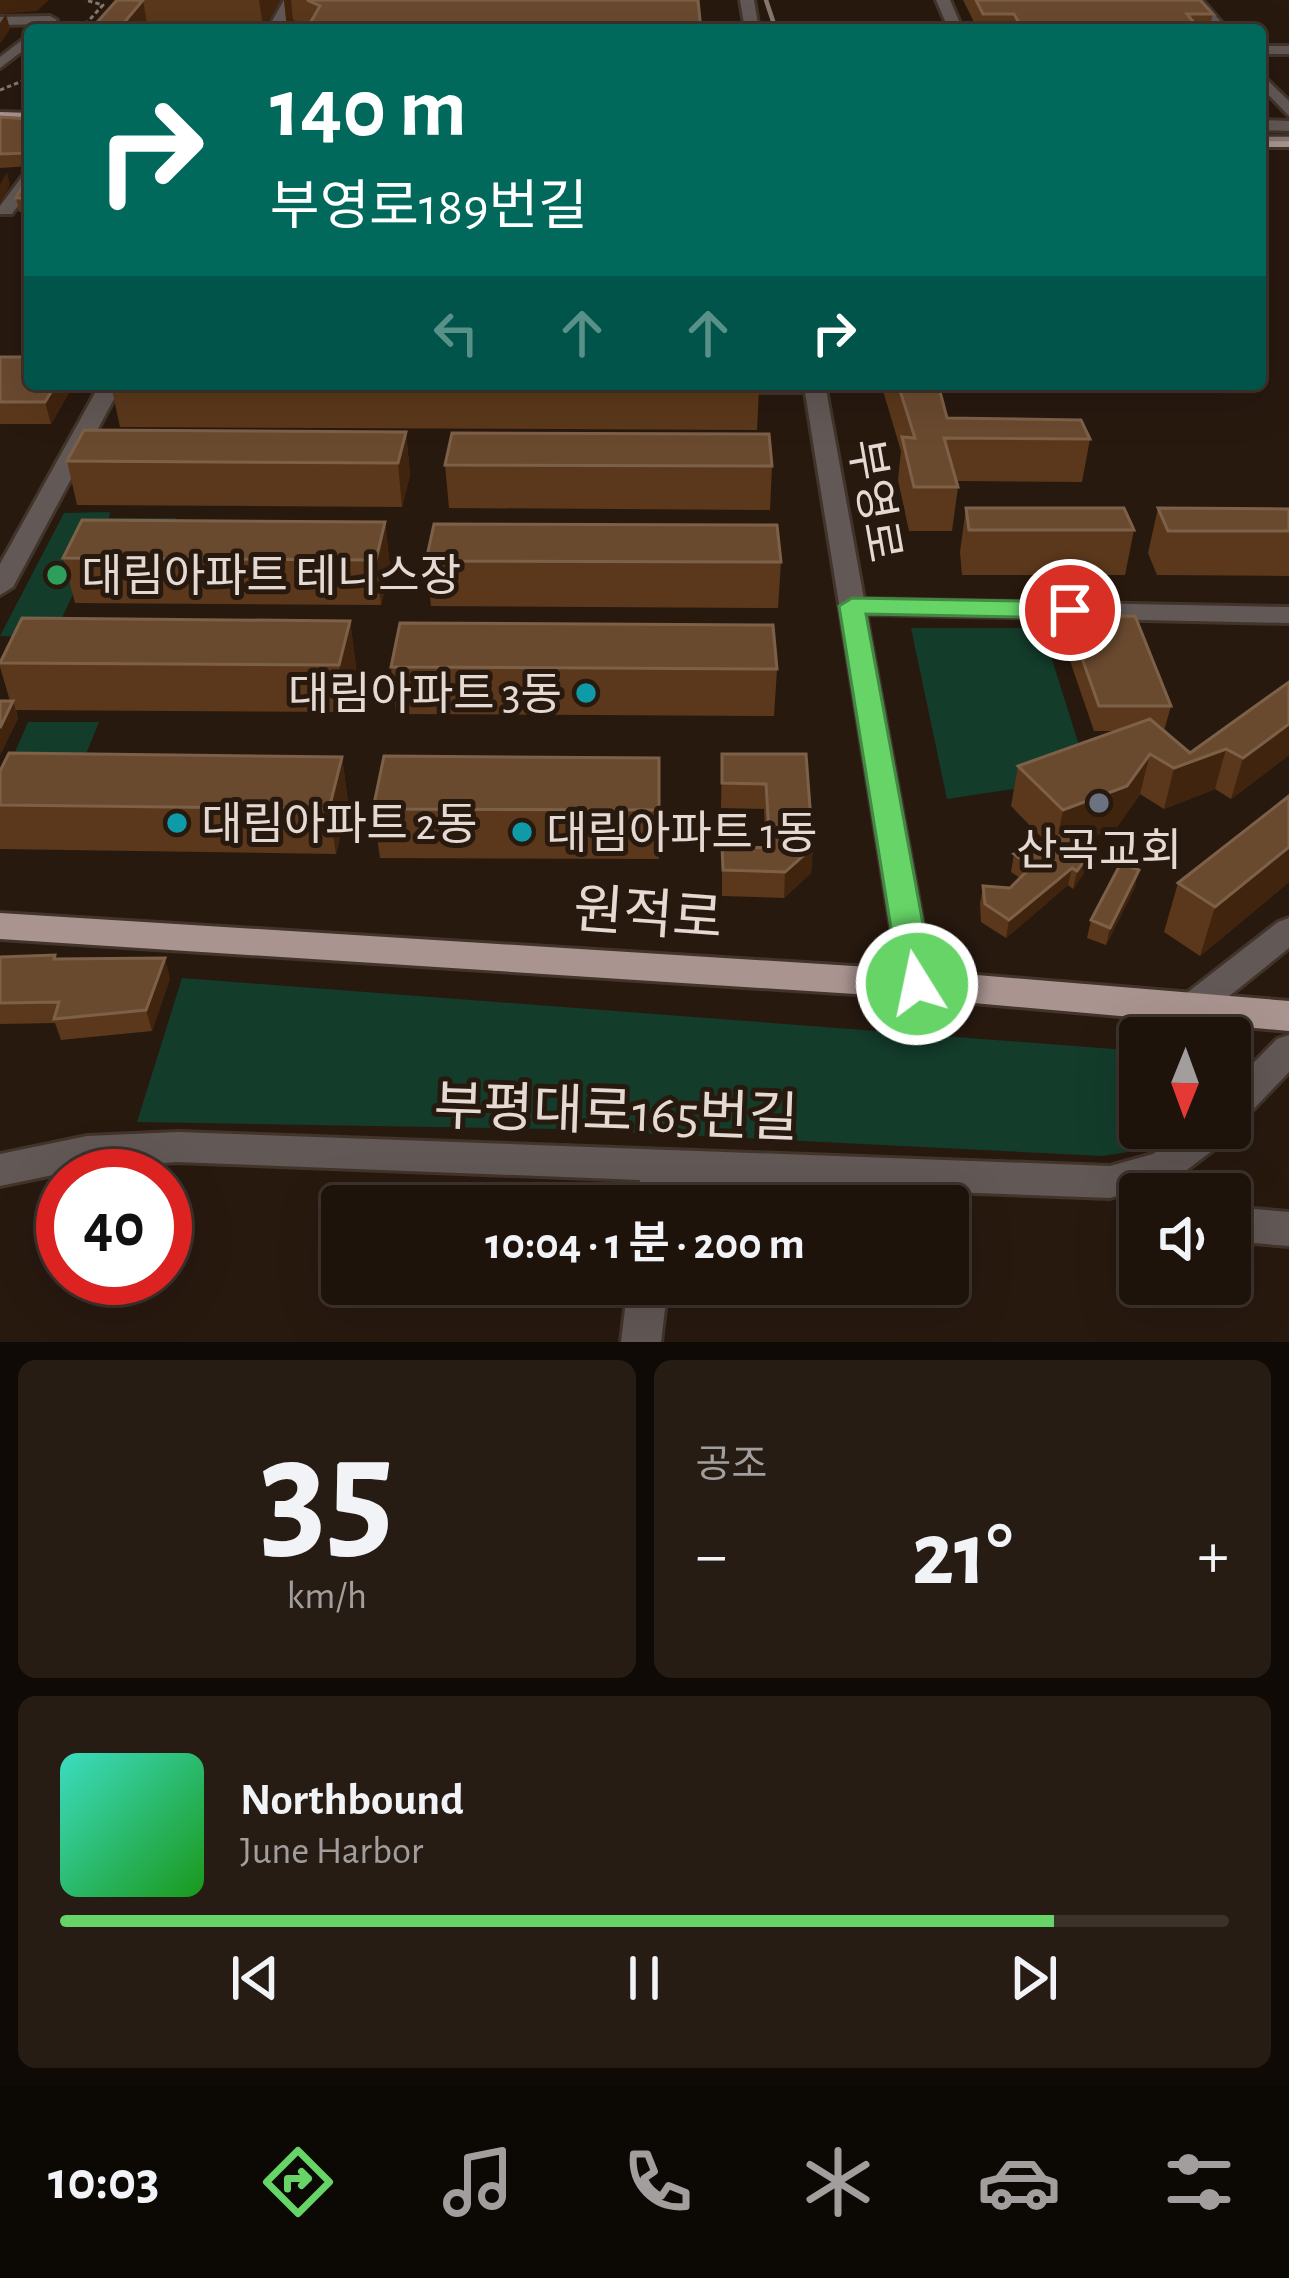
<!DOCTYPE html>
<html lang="ko">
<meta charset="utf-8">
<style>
:root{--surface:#1e130b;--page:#261c14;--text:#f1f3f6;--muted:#a19e9d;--line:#3c322c;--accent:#66d467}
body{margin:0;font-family:"Alegreya Sans","Noto Sans KR",sans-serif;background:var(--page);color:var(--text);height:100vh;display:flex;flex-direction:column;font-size:45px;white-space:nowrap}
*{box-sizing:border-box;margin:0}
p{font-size:39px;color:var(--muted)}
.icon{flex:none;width:66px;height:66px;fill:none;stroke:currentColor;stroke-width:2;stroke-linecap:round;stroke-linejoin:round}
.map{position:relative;height:1342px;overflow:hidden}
.side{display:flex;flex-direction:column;gap:18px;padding:18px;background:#100a06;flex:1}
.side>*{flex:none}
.guide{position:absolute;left:24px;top:24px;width:1242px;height:366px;border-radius:12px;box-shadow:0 12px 48px #0002,0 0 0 3px var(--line);background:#00695c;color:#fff;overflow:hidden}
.needle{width:78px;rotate:181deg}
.fabs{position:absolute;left:1119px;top:1017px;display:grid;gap:24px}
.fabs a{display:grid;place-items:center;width:132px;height:132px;border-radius:12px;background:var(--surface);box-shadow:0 12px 48px #0002,0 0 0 3px var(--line);font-size:60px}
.speed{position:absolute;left:36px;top:1149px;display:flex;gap:24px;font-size:60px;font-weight:700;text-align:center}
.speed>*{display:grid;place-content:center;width:156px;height:156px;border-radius:50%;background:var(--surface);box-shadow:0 12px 48px #0002,0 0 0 3px var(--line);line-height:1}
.speed .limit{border:18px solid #d22;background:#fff;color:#111}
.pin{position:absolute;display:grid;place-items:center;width:102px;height:102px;color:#fff;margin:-51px;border:6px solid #fff;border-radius:50%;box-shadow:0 3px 12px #0007}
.me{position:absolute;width:132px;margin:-66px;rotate:350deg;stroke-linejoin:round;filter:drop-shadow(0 0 9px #0008)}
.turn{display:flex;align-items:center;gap:42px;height:252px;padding:0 48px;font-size:54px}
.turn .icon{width:156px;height:156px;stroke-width:2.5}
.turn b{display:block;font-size:84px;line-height:102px}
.lanes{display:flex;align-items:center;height:114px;padding:0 48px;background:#0003;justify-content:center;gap:60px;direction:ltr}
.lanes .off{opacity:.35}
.big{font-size:90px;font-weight:600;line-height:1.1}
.side .tile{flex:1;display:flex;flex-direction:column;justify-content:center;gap:18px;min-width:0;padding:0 42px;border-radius:18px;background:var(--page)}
.side .dial{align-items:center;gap:0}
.dial b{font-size:156px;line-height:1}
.song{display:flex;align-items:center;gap:36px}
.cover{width:144px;height:144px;border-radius:18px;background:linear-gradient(135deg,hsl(170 70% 55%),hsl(120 70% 35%))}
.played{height:12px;border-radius:6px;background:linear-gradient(90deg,var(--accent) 85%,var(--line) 85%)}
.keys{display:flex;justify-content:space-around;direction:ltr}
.heat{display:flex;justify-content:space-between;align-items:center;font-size:66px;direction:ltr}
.side .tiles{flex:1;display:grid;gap:18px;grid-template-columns:1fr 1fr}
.tile:last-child{grid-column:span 2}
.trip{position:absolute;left:321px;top:1185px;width:648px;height:120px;border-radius:12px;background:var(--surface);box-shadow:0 12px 48px #0002,0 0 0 3px var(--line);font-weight:600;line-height:120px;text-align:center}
.tabs{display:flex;height:192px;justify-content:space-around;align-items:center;background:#0c0804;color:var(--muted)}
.tabs .icon{width:84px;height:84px}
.tabs .selected{color:var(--accent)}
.tabs b{font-size:54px;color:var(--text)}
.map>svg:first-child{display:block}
.green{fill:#133c2b}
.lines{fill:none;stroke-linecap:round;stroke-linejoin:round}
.minor-casing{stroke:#42342a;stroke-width:6}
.major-casing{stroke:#42342a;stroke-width:6}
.path{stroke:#857870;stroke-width:3;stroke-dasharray:4.5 3;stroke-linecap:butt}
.minor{fill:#625856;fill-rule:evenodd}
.major{fill:#a99490;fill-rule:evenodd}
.rail{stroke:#867971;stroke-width:4.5}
.wall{fill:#5b381b}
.shaded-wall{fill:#41240e}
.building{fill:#6a4a2f;stroke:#7d6048;stroke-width:3}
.route{fill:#66d467;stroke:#428a43;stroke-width:3}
.leisure-dot{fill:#2e9e5b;stroke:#28190f;stroke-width:4.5}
.culture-dot{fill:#0f9aa8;stroke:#28190f;stroke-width:4.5}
.worship-dot{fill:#6b7280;stroke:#28190f;stroke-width:4.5}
.labels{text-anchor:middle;stroke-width:10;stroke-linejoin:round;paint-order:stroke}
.street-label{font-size:45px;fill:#e5dad3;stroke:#28190f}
.poi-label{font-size:45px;fill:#e5dad3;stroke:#28190f;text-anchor:start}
.near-street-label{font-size:54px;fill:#e5dad3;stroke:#28190f}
</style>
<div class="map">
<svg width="1289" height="1342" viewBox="0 0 1289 1342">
<rect width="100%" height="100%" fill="#28190f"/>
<path class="green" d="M110,512L109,518H176L161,556H91L53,637L0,636L64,513Z
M911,628H1042L1085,764L1040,785L947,799Z
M28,722H99L84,759H12Z
M182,978L1140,1051V1128H1173L1128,1152L1103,1156L561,1129L137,1122Z"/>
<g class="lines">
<defs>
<path id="minor" d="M284,0H298L281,30H267Z
M740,0H754L759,30H745Z
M936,0H950L963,30H949Z
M1188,0H1202L1228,30H1214Z
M0,17L50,16L57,20L50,24L0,25Z
M30,34V45L0,68V57Z
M1260,46H1289V54H1260Z
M1260,73L1289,101V116L1260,86Z
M1260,120L1289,121V131L1260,130Z
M30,173V190L12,214H0V206L24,174Z
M100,384H122L13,587L0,595V564Z
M718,384H825L864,599L1289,607V623L866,614L934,984L929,993L917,997L905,993L900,984L805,392H727L720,390Z
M1289,918V948L1203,1017L1191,1021L1179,1017L1174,1008L1179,999L1278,922Z
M1289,1035V1072L1243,1120L1230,1125V1087L1277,1039Z
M1188,1128H1230L1213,1150L1179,1176L1110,1198L677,1182L675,1206H637L640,1180L178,1162L87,1168L0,1186V1154L87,1136L178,1132L1110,1166L1153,1154Z
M1230,1207L1289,1212V1246L1230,1241Z
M628,1284H668L661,1342H621Z"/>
<path id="major" d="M0,112L30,113V123L0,122Z
M1260,137H1289V147H1260Z
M0,913L917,970L1289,1001V1031L917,998L0,939Z"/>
</defs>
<use href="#minor" class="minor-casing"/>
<use href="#major" class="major-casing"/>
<path class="path" d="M80,30L103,5L85,0
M0,90L30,78"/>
<use href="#minor" class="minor"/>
<use href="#major" class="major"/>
<path class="rail" d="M766,0L776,30
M1260,139H1289"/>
</g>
<path class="wall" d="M117,0H281L263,28L90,30Z
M284,0H698L308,27L293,20L287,28Z
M963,0H1200L1213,14L1209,30H978Z
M0,117L30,119V166L0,168Z
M30,169V212H19L16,198Z
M0,357L30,384H74L51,424H0Z
M881,384H938L947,418L1090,439L1082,482L957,481L958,487L952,531H909L898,480L901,451Z
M111,385L759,388L757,430L120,427Z
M406,432L410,475L402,507L77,505L67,461Z
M445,465L772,466L770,510L449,508Z
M966,508L1134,530L1125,575H962L960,552Z
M1158,508L1289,509V576L1157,575L1148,553Z
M385,522L390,567L381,605L75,603L63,558Z
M426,561L781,562L778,608L431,606Z
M1093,617L1171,706L1164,731L1190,753L1289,682V755L1231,799L1215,789L1164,809L1140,794L1117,827L1083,840L1092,850L1088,867L1073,889L1068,885L1006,938L981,922L980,904L983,886L1010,888L1020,878L1011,872L1014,854L1046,842L1011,806L1018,766L1115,731H1094L1068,655L1072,630H1090Z
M350,621L356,667L346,712L16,710L18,718L0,755V701H10L0,667V661Z
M391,667L777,669L774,716L396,714Z
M722,754H806L813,847L811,873L784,898L722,896V846L766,848L764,809L721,808Z
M342,757L348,802L336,854L0,849V771Z
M659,758V859L380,858L373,809Z
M1289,796V882L1200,956L1164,932L1178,883Z
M1135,887L1106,945L1087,938L1091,920Z
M0,957L56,959L170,978L152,1031L61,1040L55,1023L0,1024Z"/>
<path class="shaded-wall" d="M0,0H49L37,11L0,14Z
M143,0L148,30H118Z
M259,0H281L263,28Z
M284,0H291L293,20L287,28Z
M6,14L10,29L0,44V23Z
M7,172L10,185L0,204V184Z
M56,384H74L51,424L45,402Z
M406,432L410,475L402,507L398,463Z
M385,522L390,567L381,605L376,560Z
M350,621L356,667L346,712L339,665Z
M13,701L18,718L0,755V728Z
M1289,724V755L1231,799L1243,758Z
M1226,749L1215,789L1164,809L1174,768Z
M1150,754L1140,794L1117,827L1055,851L1063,810Z
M342,757L348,802L336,854L329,809Z
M813,847L811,873L784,898L785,872Z
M1289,847V882L1200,956L1215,907Z
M1092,850L1088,867L1073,889L1077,871Z
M1072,868L1068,885L1006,938L1009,920Z
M1139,870L1135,887L1106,945L1110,928Z
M165,958L170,978L152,1031L146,1010Z"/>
<path class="building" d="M117,0H143L118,30H90Z
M307,0H698L701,30H306L320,6Z
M976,0H1200L1213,14H1187L1200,30H1023L1014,14H983Z
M0,117L30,119V156L27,153L0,154Z
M30,169V198H16L30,173Z
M0,357H30V384H56L45,402H0Z
M759,384V388L111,385L112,384Z
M898,384H938L947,418L1081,420L1090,439L944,438L958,487H914L902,437L915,438Z
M84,430L406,432L398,463L67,461Z
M452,433L769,434L772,466L445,465Z
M966,508H1124L1134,530H969Z
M1158,508L1289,509V531H1168Z
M82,520L385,522L376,560L63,558Z
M434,524L777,525L781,562L426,561Z
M1135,616L1171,706H1099L1072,630H1098L1093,617Z
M22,618L350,621L339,665L0,663Z
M400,623L773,625L777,669L391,667Z
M1289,682V724L1243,758L1226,749L1174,768L1150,754L1127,786L1063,810L1018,766L1150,719L1190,753Z
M0,701H13L0,728Z
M9,753L342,757L329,809L0,805V771Z
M722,754H806L813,847L785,872L723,870L722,846L770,848L766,784L722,783Z
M384,756L659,758V810L373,809Z
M1289,796V847L1215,907L1178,883Z
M1074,830L1092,850L1077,871L1072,868L1009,920L985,904L983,886L1010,888L1031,867L1014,854Z
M1121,863L1139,870L1110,928L1091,920Z
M55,955L54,959L165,958L146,1010L54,1019L59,1002L0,1003V957Z"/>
<path class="route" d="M852,598L1070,602L1083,610L1070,618L866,614L934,984L929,993L917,997L905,993L900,984L839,606Z"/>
<circle class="leisure-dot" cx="57" cy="575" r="12"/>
<g class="culture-dot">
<circle cx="586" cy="693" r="12"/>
<circle cx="177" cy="823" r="12"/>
<circle cx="522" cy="832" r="12"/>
</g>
<circle class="worship-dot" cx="1099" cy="803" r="12"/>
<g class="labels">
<g class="street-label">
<text transform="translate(876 500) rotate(80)" y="16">부영로</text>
</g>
<g class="poi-label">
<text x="81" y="591">대림아파트 테니스장</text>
<text x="562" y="709" text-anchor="end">대림아파트 3동</text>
<text x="201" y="839">대림아파트 2동</text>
<text x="546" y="848">대림아파트 1동</text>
<text x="1099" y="865" text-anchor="middle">산곡교회</text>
</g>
<g class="near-street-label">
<text transform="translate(648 913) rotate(4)" y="19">원적로</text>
<text transform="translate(616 1111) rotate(2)" y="19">부평대로165번길</text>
</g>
</g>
</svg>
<div class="fabs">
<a><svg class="needle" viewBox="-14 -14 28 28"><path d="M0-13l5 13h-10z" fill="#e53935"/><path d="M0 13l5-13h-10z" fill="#a19e9d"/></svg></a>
<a><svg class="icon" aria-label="sound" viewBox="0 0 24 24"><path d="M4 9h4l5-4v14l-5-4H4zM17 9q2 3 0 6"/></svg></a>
</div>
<div class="speed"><div class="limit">40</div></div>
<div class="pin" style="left:1070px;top:610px;background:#d93025"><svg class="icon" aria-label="arrive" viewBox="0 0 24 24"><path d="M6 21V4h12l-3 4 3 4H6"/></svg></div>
<svg class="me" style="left:917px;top:984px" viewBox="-20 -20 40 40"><circle r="17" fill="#66d467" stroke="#fff" stroke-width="3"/><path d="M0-11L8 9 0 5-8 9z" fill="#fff"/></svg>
<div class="trip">10:04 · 1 분 · 200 m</div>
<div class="guide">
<div class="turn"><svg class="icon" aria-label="right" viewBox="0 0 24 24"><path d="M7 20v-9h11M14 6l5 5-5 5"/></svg><div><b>140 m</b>부영로189번길</div></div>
<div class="lanes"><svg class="icon off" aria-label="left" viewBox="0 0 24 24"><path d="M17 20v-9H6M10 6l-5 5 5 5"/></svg><svg class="icon off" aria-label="ahead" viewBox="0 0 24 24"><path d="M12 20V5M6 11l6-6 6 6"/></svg><svg class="icon off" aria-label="ahead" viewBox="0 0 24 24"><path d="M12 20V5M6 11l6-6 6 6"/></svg><svg class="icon" aria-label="right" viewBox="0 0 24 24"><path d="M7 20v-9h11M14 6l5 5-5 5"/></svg></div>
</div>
</div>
<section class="side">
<div class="tiles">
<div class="tile dial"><b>35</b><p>km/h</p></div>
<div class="tile"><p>공조</p>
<div class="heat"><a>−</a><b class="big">21°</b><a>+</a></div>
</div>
<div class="tile">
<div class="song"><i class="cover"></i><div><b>Northbound</b><p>June Harbor</p></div></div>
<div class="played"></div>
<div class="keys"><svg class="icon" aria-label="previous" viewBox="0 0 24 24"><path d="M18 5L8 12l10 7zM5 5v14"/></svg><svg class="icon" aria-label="pause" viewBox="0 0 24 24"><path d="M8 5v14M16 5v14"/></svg><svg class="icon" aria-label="next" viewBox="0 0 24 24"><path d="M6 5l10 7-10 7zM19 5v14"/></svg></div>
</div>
</div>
</section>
<nav class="tabs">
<b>10:03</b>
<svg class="icon selected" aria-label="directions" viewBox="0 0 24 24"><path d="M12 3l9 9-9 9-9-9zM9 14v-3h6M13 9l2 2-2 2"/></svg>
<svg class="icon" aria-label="music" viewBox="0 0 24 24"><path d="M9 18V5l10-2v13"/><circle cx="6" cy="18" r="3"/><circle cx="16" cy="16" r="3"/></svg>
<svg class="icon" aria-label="phone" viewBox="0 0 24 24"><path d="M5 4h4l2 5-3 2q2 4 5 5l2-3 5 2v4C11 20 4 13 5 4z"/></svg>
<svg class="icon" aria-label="climate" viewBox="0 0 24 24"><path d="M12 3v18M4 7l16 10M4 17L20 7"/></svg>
<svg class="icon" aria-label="car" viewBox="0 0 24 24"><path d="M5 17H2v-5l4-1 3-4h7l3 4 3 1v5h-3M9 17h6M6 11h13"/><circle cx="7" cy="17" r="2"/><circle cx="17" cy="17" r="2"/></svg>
<svg class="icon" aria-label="filters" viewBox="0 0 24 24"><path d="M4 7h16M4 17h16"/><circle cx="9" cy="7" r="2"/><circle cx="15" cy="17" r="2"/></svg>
</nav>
